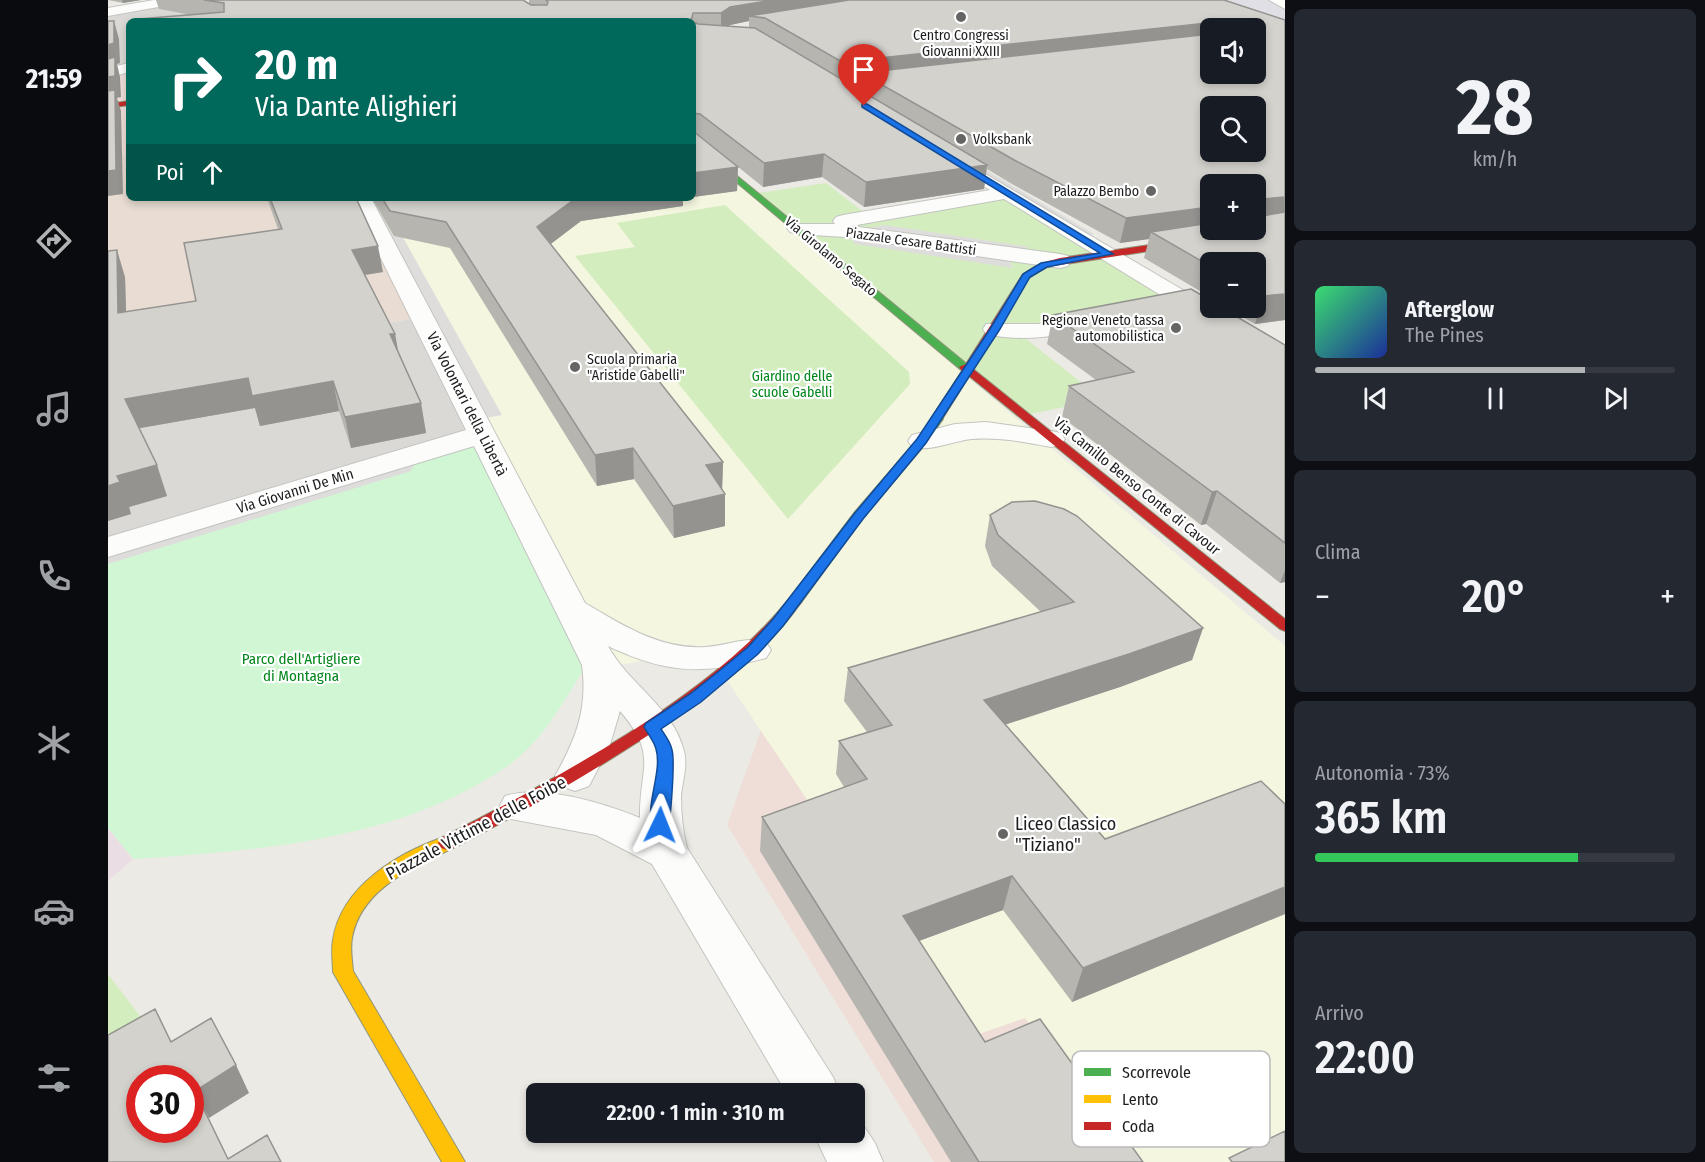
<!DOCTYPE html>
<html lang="it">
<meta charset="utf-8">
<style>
:root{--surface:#171b24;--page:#242831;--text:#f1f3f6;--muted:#9ea1a6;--line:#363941;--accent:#b2b3b4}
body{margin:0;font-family:"Fira Sans Condensed",sans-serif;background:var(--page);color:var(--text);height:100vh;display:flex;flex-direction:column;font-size:22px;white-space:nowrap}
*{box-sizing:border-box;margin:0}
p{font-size:20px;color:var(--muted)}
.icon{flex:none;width:33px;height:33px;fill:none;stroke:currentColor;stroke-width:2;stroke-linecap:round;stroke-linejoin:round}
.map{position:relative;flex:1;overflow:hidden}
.panel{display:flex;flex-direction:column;gap:9px;padding:9px;background:#0d0f14;width:420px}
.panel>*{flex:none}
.banner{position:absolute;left:18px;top:18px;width:570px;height:183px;border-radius:9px;box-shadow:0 3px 9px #0003;background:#00695c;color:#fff;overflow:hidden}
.fabs{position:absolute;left:1092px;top:18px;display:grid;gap:12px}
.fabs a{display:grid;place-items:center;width:66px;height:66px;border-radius:9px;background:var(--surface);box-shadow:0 3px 9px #0003;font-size:30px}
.speed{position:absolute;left:18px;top:1065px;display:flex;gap:12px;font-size:30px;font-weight:700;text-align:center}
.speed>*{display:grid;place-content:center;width:78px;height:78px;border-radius:50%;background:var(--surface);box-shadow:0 3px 9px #0003;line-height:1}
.speed .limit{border:9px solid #d22;background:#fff;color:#111}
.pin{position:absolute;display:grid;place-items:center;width:51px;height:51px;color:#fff;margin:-62px -26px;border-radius:50% 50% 50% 0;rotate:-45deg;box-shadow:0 0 6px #0007}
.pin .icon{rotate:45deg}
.me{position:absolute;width:66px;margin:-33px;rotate:2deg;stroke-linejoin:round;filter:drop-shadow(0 0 4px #0008)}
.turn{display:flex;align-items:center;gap:21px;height:126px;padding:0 30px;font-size:27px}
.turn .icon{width:78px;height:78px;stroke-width:2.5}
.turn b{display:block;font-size:42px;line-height:51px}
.then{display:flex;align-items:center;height:57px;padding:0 30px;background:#0003;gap:12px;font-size:22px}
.big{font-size:45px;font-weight:600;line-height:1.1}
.panel .card{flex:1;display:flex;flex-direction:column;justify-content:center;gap:9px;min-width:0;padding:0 21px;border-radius:9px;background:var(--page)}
.panel .dial{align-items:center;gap:0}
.dial b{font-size:78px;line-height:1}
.song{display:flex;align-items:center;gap:18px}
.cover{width:72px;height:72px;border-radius:9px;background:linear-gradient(135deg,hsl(140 70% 55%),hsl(230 70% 35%))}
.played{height:6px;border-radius:3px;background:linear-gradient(90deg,var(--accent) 75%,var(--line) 75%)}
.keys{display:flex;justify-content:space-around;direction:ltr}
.heat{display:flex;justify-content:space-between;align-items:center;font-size:33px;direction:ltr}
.charge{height:9px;border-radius:4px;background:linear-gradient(90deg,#34c759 73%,var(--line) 0)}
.trip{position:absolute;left:418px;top:1083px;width:339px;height:60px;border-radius:9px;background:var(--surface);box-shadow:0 3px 9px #0003;font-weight:600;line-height:60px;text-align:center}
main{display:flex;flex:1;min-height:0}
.menu{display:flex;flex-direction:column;width:108px;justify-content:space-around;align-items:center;background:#090b0e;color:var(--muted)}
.menu .icon{width:42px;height:42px}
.menu .active{color:var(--accent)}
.menu b{font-size:27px;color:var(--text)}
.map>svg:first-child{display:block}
.residential{fill:#dbd9d6}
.commercial{fill:#efded8}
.industrial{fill:#eadde3}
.education{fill:#f4f6df}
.military{fill:#e8dcd3}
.grass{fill:#d3edbf;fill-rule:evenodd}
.park{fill:#d0f6d4}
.parking{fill:#dedddb}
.plaza{fill:#e0dfe5}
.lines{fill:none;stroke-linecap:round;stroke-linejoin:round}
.street-casing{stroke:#c4c4c1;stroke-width:2}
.fast-casing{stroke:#92967c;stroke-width:2}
.slow-casing{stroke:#92967c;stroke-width:2}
.jam-casing{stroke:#92967c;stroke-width:2}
.street{fill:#fcfcfb;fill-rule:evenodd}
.fast{fill:#4caf50;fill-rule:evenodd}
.slow{fill:#ffc107;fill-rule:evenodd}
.jam{fill:#c62828;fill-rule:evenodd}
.wall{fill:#b6b5b0;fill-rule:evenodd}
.shaded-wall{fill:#949390}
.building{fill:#d4d2cd;stroke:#949390;stroke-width:1.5;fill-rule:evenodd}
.route{fill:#1a73e8;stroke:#114b97;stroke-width:1.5}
.poi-dot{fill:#656563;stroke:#fff;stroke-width:2}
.labels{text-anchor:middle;stroke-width:4.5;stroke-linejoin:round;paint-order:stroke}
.far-poi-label{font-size:14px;fill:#1d1d1d;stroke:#fff;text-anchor:start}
.far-street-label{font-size:14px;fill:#1d1d1d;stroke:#fff}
.far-park-label{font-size:14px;fill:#00861a;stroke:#fff}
.street-label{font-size:15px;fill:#1d1d1d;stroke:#fff}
.park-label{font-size:15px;fill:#00861a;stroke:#fff}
.near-poi-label{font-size:18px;fill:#1d1d1d;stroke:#fff;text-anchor:start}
.near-street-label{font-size:18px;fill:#1d1d1d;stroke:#fff}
.key{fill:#fff;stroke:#bbb;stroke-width:1.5}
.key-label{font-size:16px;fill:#1d1d1d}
</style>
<main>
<nav class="menu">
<b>21:59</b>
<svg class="icon active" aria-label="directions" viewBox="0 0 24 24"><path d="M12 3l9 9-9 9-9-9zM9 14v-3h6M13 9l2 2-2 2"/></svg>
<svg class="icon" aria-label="music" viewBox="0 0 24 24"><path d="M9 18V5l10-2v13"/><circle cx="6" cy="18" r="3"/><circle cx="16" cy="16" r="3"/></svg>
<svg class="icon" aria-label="phone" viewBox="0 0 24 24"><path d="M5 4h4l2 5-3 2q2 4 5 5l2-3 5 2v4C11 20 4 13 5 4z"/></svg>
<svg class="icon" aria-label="climate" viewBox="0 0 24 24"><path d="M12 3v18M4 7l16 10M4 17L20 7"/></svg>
<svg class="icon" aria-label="car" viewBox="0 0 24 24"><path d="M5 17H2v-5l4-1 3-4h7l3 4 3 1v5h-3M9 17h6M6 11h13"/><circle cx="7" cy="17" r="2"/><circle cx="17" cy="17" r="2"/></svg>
<svg class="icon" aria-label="filters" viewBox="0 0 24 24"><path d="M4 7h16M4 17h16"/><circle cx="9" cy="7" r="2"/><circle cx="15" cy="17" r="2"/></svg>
</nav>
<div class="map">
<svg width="1177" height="1162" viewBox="0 0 1177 1162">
<rect width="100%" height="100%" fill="#eceae4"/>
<path class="residential" d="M60,0H201L284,21H21V68L0,75V12Z
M308,318L367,434L0,547V373Z"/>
<path class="commercial" d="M21,68V102L16,103L21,155L0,158V75Z
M653,730L859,1038L917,1017L1018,1162H826L619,825Z"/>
<path class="industrial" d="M0,828L25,859L0,881Z"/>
<path class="education" d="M585,145L1177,646V1162H1018L917,1018L859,1038L598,649L474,672L468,642L248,198H585Z"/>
<path class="military" d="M21,155V198H248L308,318L0,373V158Z"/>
<path class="grass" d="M718,183L758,214L893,193L1081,302L917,338L994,399L909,417L643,194ZM738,230L896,254L905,267Z
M617,205L801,372L802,384L680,519L467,256L527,247L509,223Z
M0,974L32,1016L39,1021L0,1043Z"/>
<path class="park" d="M367,434L468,642L474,672C454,705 433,742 401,765C291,841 154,850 25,859L0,828V546Z"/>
<path class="parking" d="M807,128L986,234L972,237Z
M253,198H273L394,415L367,420Z
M777,225L922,247L896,254L905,268L747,244L737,231Z
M312,453L303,471L0,564V547Z"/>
<path class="plaza" d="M1092,0H1177V41L1148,28Z"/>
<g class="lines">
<defs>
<path id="street" d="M46,0H73L67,4L0,16V8Z
M1161,0H1177V9Z
M21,63V72L0,78V68Z
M840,152L1177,350V369L1168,366L896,199L743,226L952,254L960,256L963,261L960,266L952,268L737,237L689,234L682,232L679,228L682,224H727L725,221L728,217L735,215L882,190L834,161L831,157Z
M243,198H263L477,603C514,625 553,650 598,647C618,646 638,636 658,642L663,650L658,658C595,675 559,674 500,646C520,684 565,707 576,751C580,766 574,782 573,797C573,815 575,832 579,848L725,1077L732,1094H679L544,864L488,835L397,818L391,807L397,796C434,784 496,803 532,818C531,767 551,756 512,711L501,748L481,786L467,791L453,786L447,776C468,739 480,708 474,665L366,446L0,557V537L358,430Z
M986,314L994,316L998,321L994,326C958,335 916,343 878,334L875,329L878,324H930Z
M878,422L943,431L953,433L957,439L953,445L943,447C917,442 891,437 864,439C844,441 823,452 804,447L800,441L804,435L847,424Z
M747,1113L767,1143L775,1162H719L705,1132H747Z"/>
<path id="fast" d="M585,140L860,365V369H852L585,146Z
M829,416L835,419L818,443L754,519L692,604H682L680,601L682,598L746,513L810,439L825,417Z"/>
<path id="slow" d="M339,836L345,838L348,843L345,848C305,868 253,888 244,938C242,948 244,960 245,971L357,1162H334L225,972C225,961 223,950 225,940C233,886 291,852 339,836Z"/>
<path id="jam" d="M21,101V105L0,108V104Z
M1083,239L1087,242L1086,244L939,267L921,278L865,369L1177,619V631L1172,629L861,376L833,421L829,422L823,419L854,371L851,367L858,364L915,274L933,263L952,258Z
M687,597L694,601C654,659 594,700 536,738C474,778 411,815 345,848L339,850L333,848L330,843L333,838C397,806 460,771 521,733C581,694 636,654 682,598Z"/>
</defs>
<use href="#street" class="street-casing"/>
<use href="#fast" class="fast-casing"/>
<use href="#slow" class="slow-casing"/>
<use href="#jam" class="jam-casing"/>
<use href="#street" class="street"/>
<use href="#fast" class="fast"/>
<use href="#slow" class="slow"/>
<use href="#jam" class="jam"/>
</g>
<path class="wall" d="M0,0H33L15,3Z
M48,0H415L423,5L421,4V0H1116L1177,20V320L1147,324L1119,308H1148V262H1102V297L1036,258L1041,239L1012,243L904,184L879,169L876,189L756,207L714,177L655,187L592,136H591L630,167L629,191L585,197V21H31V19L84,15L51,9ZM641,21V28L620,26L622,25ZM1102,28H1148V74H1102ZM753,79L752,90L737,81L750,80ZM1102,106H1148V152H1102ZM1102,184H1148V230H1102Z
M159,198H248L275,272L257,275L287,334L290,350L313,403L318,433L243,448L231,411L152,426L147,408L31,428L59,496L21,507L23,514L0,521V251L17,277L18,311L88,301L170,229Z
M264,198H579H575V206L473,221L442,244L615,462L614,489L617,526L566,538L526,479L489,486L342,248L286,236Z
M945,315L1177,345V582L1172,583L1098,524L1093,525L954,417L961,386L988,380L939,344Z
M882,515L1095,628L1084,660L1012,687L897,724L997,839L1177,804V914L964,1002L895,910L811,941L877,1042L1035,1162H843L652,851L654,817L736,787L728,774L731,741L759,732L736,701L740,668L933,612L884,566L877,546Z"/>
<path class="shaded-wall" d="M14,0H33L15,3Z
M665,0H769L657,18L641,16V21L622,25L613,32V13L622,7Z
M6,21L11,39L12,63L9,64L12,77L13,97L9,98L13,111L15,194L0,196V45Z
M1108,22L1106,28H1102V40L753,73V79L732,82L734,62Z
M716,154L714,177L655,187L656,163Z
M879,165L876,189L756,207L758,182Z
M630,167L629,191L585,197V173Z
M1177,197V220L1148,222L1155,199Z
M468,198H579H575V206L473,221L431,253L429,227Z
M1102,207V230L1043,232L1041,239L1012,243L1018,218Z
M270,246L275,272L249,276L244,250Z
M9,250L17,277L19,341L10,313Z
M1177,294V320L1147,324L1155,296Z
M282,334H287L292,362Z
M140,378L225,381L231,411L152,426L147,408L27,429L17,399Z
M313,403L318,433L243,448L237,417Z
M525,448L526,479L489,486L487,455Z
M615,462L614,493L598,465Z
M49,465L59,496L21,507L23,514L0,521V486L9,476Z
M1109,491L1098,524L1093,525L1104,492Z
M617,494V526L566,538L565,506Z
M1177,570V582L1172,583Z
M1095,628L1084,660L1012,687L869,734L876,700Z
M904,876L895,910L789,949L795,916Z
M1177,887V914L964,1002L975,968Z
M128,1065L141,1093L101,1118L87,1091Z"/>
<path class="building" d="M96,0H415L423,5H439L440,2L438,0H665L622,7L613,13H585L583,21H584H31V19L116,12V3Z
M741,0H1116L1177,20V197L1155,199L1153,203H1148V184H1102V207L1018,218L908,161L753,73L1102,34V74H1148V28H1107L1108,22L734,62L657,18L641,16ZM1102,106H1148V152H1102Z
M0,21H6V43L0,45Z
M585,22L590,24L647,28L879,165L758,182L716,154L656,163L592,114L585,113Z
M7,57V76L0,77V59Z
M7,90L8,170L0,171V91Z
M585,131L630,167L585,173Z
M162,198H248L270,246L244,250L287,334H282L313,403L237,417L225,381L144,396L140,378L17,399L49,465L9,476L12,482L0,486V251L9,250L10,313L88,301L76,243L174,229Z
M274,198H468L429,227L615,462L598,465L617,494L565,506L525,448L487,455L338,222L282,211Z
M1177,212V294L1155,296L1148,292V262H1102V266L1043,232L1102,223V230H1148V217Z
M1083,289L1102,300V308H1114L1177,345V543L1109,491L1104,492L961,386L1026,372L945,315Z
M927,501L956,509L969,516L1095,628L1021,654L876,700L997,839L1153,781L1177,804V887L975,968L904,876L795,916L877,1042L932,1019L1035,1162H871L654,817L759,779L731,741L784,725L740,668L966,602L890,535L882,515L904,502Z
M47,1009L63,1042L103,1018L128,1065L87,1091L120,1159L159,1135L173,1162H0V1035ZM32,1078H82V1130H32Z
M1177,1131V1162H1124L1121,1158Z"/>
<path class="route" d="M754,104H759L1005,254L939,267L922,277L892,329L818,443L755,519L675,626L650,654L593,702L553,729C557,735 563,743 564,750C567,760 563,822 559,830H546C535,808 555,773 548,749C546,741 540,734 536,727L538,723L582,694L611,671L640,647L665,619L746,514L809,439L882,329L915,274L933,263L992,253L754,107Z"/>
<g class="poi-dot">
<circle cx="853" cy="17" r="6"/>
<circle cx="853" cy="139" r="6"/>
<circle cx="1043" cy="191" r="6"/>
<circle cx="1068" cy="328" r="6"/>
<circle cx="467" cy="367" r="6"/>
<circle cx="895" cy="834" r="6"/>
</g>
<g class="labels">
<g class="far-poi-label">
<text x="853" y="40" text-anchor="middle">Centro Congressi<tspan x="853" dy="16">Giovanni XXIII</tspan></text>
<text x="865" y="144">Volksbank</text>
<text x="1031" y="196" text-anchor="end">Palazzo Bembo</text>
<text x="1056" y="325" text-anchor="end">Regione Veneto tassa<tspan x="1056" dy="16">automobilistica</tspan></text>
<text x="479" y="364">Scuola primaria<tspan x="479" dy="16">"Aristide Gabelli"</tspan></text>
</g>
<g class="far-street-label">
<text transform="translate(803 241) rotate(8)" y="5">Piazzale Cesare Battisti</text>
<text transform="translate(723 256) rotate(40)" y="5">Via Girolamo Segato</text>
</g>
<g class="far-park-label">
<text x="684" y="381">Giardino delle<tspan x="684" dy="16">scuole Gabelli</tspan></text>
</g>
<g class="street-label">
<text transform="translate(359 404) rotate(63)" y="5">Via Volontari della Libertà</text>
<text transform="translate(1029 486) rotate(39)" y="5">Via Camillo Benso Conte di Cavour</text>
<text transform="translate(187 491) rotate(-17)" y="5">Via Giovanni De Min</text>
</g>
<g class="park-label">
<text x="193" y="664">Parco dell'Artigliere<tspan x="193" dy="17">di Montagna</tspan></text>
</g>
<g class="near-poi-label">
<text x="907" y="830">Liceo Classico<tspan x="907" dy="21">"Tiziano"</tspan></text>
</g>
<g class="near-street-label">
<text transform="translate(368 828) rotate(-28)" y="6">Piazzale Vittime delle Foibe</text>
</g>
</g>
<rect x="964" y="1051" width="198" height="96" rx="9" class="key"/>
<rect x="976" y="1068" width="27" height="8" fill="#4caf50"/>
<rect x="976" y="1095" width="27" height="8" fill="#ffc107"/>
<rect x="976" y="1122" width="27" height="8" fill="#c62828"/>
<g class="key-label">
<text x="1014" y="1078">Scorrevole</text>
<text x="1014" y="1105">Lento</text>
<text x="1014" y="1132">Coda</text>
</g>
</svg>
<div class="fabs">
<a><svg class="icon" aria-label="sound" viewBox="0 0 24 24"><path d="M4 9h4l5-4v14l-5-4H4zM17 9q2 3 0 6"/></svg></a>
<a><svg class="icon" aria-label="search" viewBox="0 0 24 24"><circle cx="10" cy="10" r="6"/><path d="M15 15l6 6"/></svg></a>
<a>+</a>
<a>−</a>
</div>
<div class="speed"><div class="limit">30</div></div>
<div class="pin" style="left:756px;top:106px;background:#d93025"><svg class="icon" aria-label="arrive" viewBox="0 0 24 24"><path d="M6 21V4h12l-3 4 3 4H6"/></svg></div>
<svg class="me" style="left:552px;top:825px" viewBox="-20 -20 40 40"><path d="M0-17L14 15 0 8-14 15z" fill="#1a73e8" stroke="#fff" stroke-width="4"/></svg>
<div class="trip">22:00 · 1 min · 310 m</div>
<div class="banner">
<div class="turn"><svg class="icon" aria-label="right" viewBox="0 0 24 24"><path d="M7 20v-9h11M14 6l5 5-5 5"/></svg><div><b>20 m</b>Via Dante Alighieri</div></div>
<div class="then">Poi<svg class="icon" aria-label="ahead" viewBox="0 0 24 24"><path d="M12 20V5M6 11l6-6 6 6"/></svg></div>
</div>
</div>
<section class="panel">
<div class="card dial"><b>28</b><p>km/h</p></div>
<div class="card">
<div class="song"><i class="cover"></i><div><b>Afterglow</b><p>The Pines</p></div></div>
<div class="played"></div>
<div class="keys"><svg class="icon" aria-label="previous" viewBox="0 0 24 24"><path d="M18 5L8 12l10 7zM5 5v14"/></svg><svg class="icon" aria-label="pause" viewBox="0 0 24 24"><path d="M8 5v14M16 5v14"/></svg><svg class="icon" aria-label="next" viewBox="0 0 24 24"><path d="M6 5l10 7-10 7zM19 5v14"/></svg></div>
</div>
<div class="card"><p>Clima</p>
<div class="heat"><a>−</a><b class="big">20°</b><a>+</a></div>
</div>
<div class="card"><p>Autonomia · 73%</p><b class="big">365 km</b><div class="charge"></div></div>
<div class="card"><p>Arrivo</p><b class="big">22:00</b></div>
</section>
</main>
